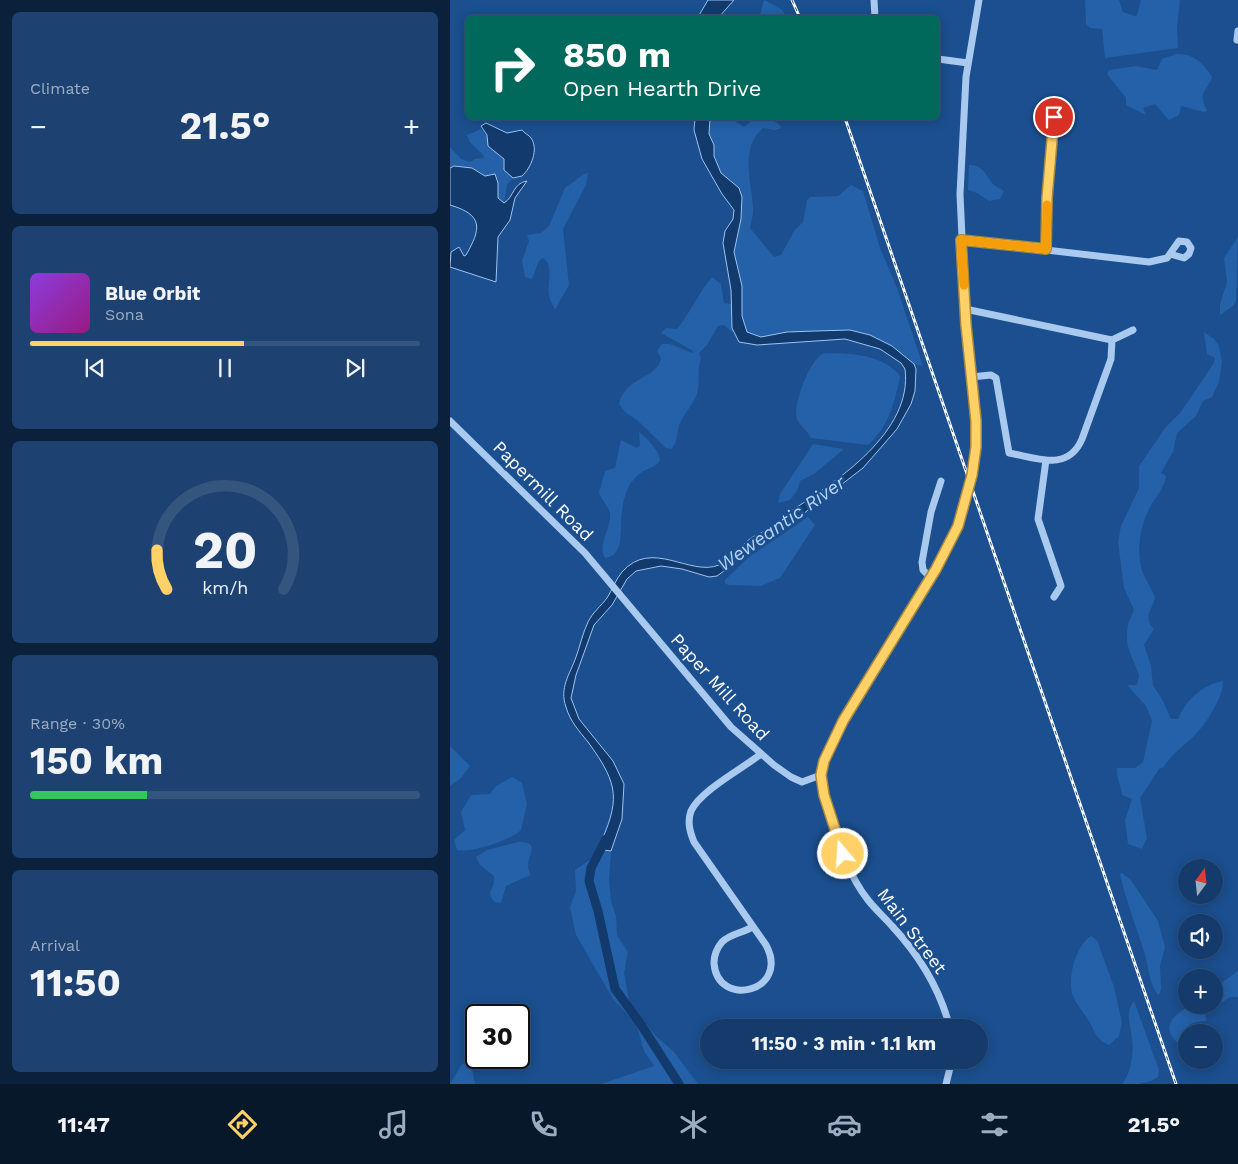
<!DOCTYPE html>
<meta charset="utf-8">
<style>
:root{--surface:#143b6b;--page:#1d4271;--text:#f1f3f6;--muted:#9dadc1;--line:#33557e;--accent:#ffd166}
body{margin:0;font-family:"Work Sans",sans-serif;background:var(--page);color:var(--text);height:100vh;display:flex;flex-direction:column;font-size:19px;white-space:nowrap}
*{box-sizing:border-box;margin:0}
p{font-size:16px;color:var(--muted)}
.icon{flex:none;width:28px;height:28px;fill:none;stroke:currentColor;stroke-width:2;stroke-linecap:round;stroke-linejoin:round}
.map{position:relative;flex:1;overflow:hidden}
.details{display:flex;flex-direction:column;gap:12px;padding:12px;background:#0b203b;width:450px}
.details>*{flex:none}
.banner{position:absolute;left:15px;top:15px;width:475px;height:105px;border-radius:8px;box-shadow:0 2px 12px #0003,0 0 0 1px var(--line);background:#00695c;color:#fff;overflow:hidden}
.needle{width:32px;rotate:15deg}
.controls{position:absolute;left:728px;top:859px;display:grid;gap:10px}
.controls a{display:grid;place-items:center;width:45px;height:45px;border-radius:50%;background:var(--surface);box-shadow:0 2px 12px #0003,0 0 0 1px var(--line);font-size:25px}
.speed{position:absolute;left:15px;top:1004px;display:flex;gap:10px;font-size:25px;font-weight:700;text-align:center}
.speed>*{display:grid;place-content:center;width:65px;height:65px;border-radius:50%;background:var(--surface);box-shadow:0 2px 12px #0003,0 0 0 1px var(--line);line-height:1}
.speed .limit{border:2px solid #111;border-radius:8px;background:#fff;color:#111}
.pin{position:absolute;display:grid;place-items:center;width:42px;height:42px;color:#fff;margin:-21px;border:2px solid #fff;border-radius:50%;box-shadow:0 1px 5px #0007}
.me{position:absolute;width:55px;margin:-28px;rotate:342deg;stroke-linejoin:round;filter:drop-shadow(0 0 4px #0008)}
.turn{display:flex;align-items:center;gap:18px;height:105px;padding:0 15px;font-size:22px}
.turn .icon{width:65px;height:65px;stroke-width:2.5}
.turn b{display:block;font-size:35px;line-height:42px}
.big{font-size:38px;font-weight:700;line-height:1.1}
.details .widget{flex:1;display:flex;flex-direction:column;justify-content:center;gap:8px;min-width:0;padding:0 18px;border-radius:8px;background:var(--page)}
.details .dial{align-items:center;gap:0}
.dial svg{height:130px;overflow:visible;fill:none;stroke:var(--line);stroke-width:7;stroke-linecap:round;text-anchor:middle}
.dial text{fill:var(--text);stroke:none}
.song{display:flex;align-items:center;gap:15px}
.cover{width:60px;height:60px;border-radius:8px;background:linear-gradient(135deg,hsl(270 70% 55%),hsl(310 70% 35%))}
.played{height:5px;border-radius:2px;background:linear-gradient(90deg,var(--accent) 55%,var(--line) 55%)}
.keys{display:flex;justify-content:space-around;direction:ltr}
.heat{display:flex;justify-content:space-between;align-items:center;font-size:28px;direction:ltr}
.charge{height:8px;border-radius:4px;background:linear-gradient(90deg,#34c759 30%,var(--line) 0)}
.trip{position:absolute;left:250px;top:1019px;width:288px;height:50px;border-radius:25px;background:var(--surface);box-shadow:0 2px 12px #0003,0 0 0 1px var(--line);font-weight:700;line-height:50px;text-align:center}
.menu{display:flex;height:80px;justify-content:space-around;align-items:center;background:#08182b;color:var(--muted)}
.menu .icon{width:35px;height:35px}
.menu .selected{color:var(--accent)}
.menu b{font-size:22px;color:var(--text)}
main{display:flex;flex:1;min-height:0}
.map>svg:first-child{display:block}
.green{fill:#2461a8}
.water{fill:#123a6d;stroke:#9cc4f0}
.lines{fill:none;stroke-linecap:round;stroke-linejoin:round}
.river{stroke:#123a6d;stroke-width:9}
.minor{stroke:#a9c9ee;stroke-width:7}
.rail-casing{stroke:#fff;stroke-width:3}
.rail{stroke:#1b4f8f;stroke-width:1;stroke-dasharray:4;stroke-linecap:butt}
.minor-bridge{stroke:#a9c9ee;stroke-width:7}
.route-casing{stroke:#a68842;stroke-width:12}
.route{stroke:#ffd166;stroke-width:9}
.slow{stroke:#f59e0b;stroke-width:9}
.labels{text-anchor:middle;stroke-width:5;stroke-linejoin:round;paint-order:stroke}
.street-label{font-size:18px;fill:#fff;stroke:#1b4f8f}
.water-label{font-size:19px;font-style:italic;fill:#b5d3f5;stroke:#1b4f8f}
</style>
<main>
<section class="details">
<div class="widget"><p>Climate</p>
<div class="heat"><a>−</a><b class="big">21.5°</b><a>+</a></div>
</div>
<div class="widget">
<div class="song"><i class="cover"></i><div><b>Blue Orbit</b><p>Sona</p></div></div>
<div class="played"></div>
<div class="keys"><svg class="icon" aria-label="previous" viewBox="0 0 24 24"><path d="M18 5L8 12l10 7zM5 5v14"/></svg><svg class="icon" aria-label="pause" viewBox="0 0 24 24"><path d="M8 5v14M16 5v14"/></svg><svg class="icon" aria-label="next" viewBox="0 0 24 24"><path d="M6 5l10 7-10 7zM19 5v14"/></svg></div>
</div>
<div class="widget dial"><svg viewBox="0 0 100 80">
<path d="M14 69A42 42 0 1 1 86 69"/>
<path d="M14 69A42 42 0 0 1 8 45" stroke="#ffd166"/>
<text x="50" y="56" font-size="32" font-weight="700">20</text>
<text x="50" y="72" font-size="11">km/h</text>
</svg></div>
<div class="widget"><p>Range · 30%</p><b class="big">150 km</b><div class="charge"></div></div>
<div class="widget"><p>Arrival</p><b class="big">11:50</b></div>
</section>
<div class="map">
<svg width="788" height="1084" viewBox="0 0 788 1084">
<rect width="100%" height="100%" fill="#1b4f8f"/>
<path class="green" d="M315,0L332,10L337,17H307L311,13L313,2Z
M635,0H669L673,12L685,16L687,15L691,0H730L727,28L728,48L655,58L652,29L640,28L636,24Z
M726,54C743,53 752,62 761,75L762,78C755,94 748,91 757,111L754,112L731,106L729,115L719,120L705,104L693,108L696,115L676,105V98L657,74L659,70L686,66L707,70L712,59Z
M260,118H281L294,127L305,118C314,119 328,119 331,128L325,130L313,128C289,148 302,183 303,208C304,214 301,222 300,228L324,257L331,255L344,231L353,222L357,200L360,197L388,196L401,185L413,191L430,248L447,288L473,366L464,364L454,357L442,346L410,332L399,330L345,332L311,337L297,332L292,316V286L284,252L291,219L289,188L271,174L264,156V145L259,134Z
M31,129L54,159L53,167L63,178L57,185L54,203L48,198V178L35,176L29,171L4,166L0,168V147L11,159L20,162L25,159L33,158L34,156L20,142L17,135Z
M519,165C533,164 536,176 544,185C547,188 551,188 554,191L550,199L539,201L527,193L518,190Z
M138,173L136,185L113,229L119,285L105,310C103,305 99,300 99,294C97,283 104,265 93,258L89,261L82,279L75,277L72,261L79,241L77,235L91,233L99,226L115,188L134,174Z
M788,237L786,301L783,306L770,315V304L777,282L774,258Z
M262,277L271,284L274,303L281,304L283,333L274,325L268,326L257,345L249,353L251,358C247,369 250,378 248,389C246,402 235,412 230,423C226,432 229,441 221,449L216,448L188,421L175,412L169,404C175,376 207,380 211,358L207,351L212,344H220L242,353L243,351L211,333L216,328L227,329C240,313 249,292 262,277Z
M754,332L764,339L769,346L772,362L769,382L762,397L753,401L746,416L727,433L723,452L711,473L716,476C716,486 704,499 699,509C690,527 686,551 692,570C695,580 702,588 705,598C701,612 693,617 704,629L694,645L701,666L703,685L713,701L721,719H728C736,700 752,685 773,681C774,696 755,726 744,736C734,746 720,755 714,767L709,769L690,798L697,838L692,849L678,844L675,820L682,799L672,795C672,787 665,775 667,768H685L693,762L702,721L696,706L677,685H687L689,675C682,655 674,647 678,625C679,619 682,616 684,610L674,588L668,542L671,526L689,488V466L715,428L730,413L764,363L765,358L757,354Z
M375,353C403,354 427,353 449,374L450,377C444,404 439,426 418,445L361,438C358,430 347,425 346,415C345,400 361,356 375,353Z
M189,432C194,435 214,455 209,462C206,466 197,469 192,472C175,483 172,504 171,523C171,535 172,557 155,558C147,544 161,529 160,515C159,506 152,501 149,493L155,471L165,468L171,440L187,448L190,445Z
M363,444L394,449L364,474L350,481L347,491L340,500L328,503L330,494Z
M358,517L365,525L330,578L311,586L278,585L275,583V580L300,556Z
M0,746L20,766L10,779L0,786Z
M62,777L72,783L77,804L71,830C61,840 22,853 7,850L4,840L15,830L11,812L21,795L40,794L46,786Z
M68,842C92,841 77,856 78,867C78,870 80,872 80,875L56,886L51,903C44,903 41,899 40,893L44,883V876L30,865L26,857L37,850Z
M148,849L161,851L159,880L161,901L166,916L167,935L178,952L174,973L180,1005L206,1036L224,1052L248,1084H151L204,1066L194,1051L186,1023L163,999L126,935L120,907L126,891L125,870L144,857Z
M672,873L681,880L708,921L715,947L710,966L711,989L709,995C699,986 699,968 695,955C687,928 676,902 670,874Z
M641,936L647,940L664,987L672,1023L669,1036L659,1045C646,1039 646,1034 640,1023C634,1012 626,1005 622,993C618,976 626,945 641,936Z
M788,971V997H780L773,1002L764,999V988Z
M684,1001L709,1070L708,1077L701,1081L689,1084H672C681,1074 684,1052 682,1039C681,1025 674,1013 684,1001Z
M741,1005H754L756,1021C727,1022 741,1035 727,1042C709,1025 726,1014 741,1005Z
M16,1063L22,1069L25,1084H0L12,1064Z"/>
<path class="water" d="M258,0H284L269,17H248Z
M245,118H260L259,134L264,145V156L271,173L289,188L292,197L291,219L284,252L292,286V316L297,332L311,337L337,332L365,331L400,330L420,335L442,346L464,364L466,369L465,391L461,404L447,429L413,468L353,514L299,548L278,568L267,576L259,577L232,569L211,566L186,571L177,579L162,605L144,625L126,675L121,698L129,719L163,761L174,784L172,819L161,851L148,849C170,800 170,786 138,742C129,731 120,721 116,707C109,688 120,674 126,657C130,646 133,632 138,622C143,612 151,606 157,598C162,590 166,579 172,572C202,538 240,577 269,565C281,560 290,546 301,538C307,534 314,532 321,528C328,523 334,516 341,511C387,481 463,432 455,369L451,363L430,349L395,339L307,345L289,342L282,328L281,290L273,243L275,231L283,219L284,210L272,194L252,159L244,130Z
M36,123L57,133L72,130C74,133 79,135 81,138C89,149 81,168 72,176L63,178L54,170V159L38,146L37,135L31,126Z
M4,166L22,168L35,176L45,174L48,183V198L54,203C64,197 63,183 77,181L65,198L60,220L48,237L46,282L0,267L1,252L9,247L14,256L16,255C31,229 34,215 0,205V168Z"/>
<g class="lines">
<path class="river" d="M156,839L141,868L139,881L148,911L165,989L190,1023L229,1084"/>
<path class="minor" d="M424,0L425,18
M787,40L788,31
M488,59L518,63
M511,240L699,262L717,258L729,241L737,242L741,248L739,254L734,258L720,254
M596,249L603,127L614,128L617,117L606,114L603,127
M515,309L657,339L662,340L683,330
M521,377L541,375L546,378L559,453C587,458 618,472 632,439L661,359L662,340
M0,421L135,553L281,727L324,765L341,777L352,782L371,775
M527,440L516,325L510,194L516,77L529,0
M596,460L588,519L611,586L604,597
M481,578L473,570L472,562L481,512L491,481
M302,927C293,933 280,934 272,942C267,948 264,956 264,963C267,1009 341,992 316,945L244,842C240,832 237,822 241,811C250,791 293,768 311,754
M500,1028C490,989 469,955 442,926C434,917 425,909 418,900C399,876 390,847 381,817C373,793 369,774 378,750L486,569L514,510
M496,1084L502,1060"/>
<defs>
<path id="rail" d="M342,0L350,18
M395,118L726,1084"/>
</defs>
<use href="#rail" class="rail-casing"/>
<use href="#rail" class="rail"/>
<path class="minor-bridge" d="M514,510L522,475L527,440"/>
</g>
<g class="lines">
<defs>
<path id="route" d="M393,854L374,795L371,775L374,761L393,721L486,569L508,526L522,475L526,447V421L516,325L511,240L596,249L597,198L604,117"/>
</defs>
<use href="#route" class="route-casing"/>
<use href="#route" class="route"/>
<path class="slow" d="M514,285L511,240L596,249L597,205"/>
</g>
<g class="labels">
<g class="street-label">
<text transform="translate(93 491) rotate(45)" y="6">Papermill Road</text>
<text transform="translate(270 687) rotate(48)" y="6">Paper Mill Road</text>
<text transform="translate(462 931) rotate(53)" y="6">Main Street</text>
</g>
<g class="water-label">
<text transform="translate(331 523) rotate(-35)" y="7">Weweantic River</text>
</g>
</g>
</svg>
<div class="controls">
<a><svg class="needle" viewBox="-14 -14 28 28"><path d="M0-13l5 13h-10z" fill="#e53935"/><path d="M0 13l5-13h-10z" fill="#9dadc1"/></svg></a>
<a><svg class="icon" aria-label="sound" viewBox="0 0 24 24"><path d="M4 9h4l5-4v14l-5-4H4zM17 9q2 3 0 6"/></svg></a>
<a>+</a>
<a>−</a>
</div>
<div class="speed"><div class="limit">30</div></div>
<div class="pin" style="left:604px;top:117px;background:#d93025"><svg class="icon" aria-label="arrive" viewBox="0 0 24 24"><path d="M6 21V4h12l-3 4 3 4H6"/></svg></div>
<svg class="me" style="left:393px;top:854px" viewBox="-20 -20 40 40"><circle r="17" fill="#ffd166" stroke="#fff" stroke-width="3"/><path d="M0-11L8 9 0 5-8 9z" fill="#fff"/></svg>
<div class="trip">11:50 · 3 min · 1.1 km</div>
<div class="banner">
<div class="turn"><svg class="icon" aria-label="right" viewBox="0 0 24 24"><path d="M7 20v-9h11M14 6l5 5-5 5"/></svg><div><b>850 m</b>Open Hearth Drive</div></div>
</div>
</div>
</main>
<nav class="menu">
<b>11:47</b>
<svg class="icon selected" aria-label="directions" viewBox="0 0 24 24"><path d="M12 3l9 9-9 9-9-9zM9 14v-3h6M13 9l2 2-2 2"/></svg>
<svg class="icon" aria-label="music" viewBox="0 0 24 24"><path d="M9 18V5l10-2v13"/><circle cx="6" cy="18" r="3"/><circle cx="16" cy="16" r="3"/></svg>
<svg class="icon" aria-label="phone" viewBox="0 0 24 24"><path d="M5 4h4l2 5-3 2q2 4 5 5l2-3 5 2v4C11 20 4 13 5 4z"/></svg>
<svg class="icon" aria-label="climate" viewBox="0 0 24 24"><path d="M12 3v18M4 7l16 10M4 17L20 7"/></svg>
<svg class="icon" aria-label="car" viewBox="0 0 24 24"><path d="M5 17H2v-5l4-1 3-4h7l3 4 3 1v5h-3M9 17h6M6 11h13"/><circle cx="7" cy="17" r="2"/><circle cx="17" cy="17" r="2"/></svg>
<svg class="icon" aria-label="filters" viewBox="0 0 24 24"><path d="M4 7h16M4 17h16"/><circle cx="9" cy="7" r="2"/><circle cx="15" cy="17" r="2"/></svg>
<b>21.5°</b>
</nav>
